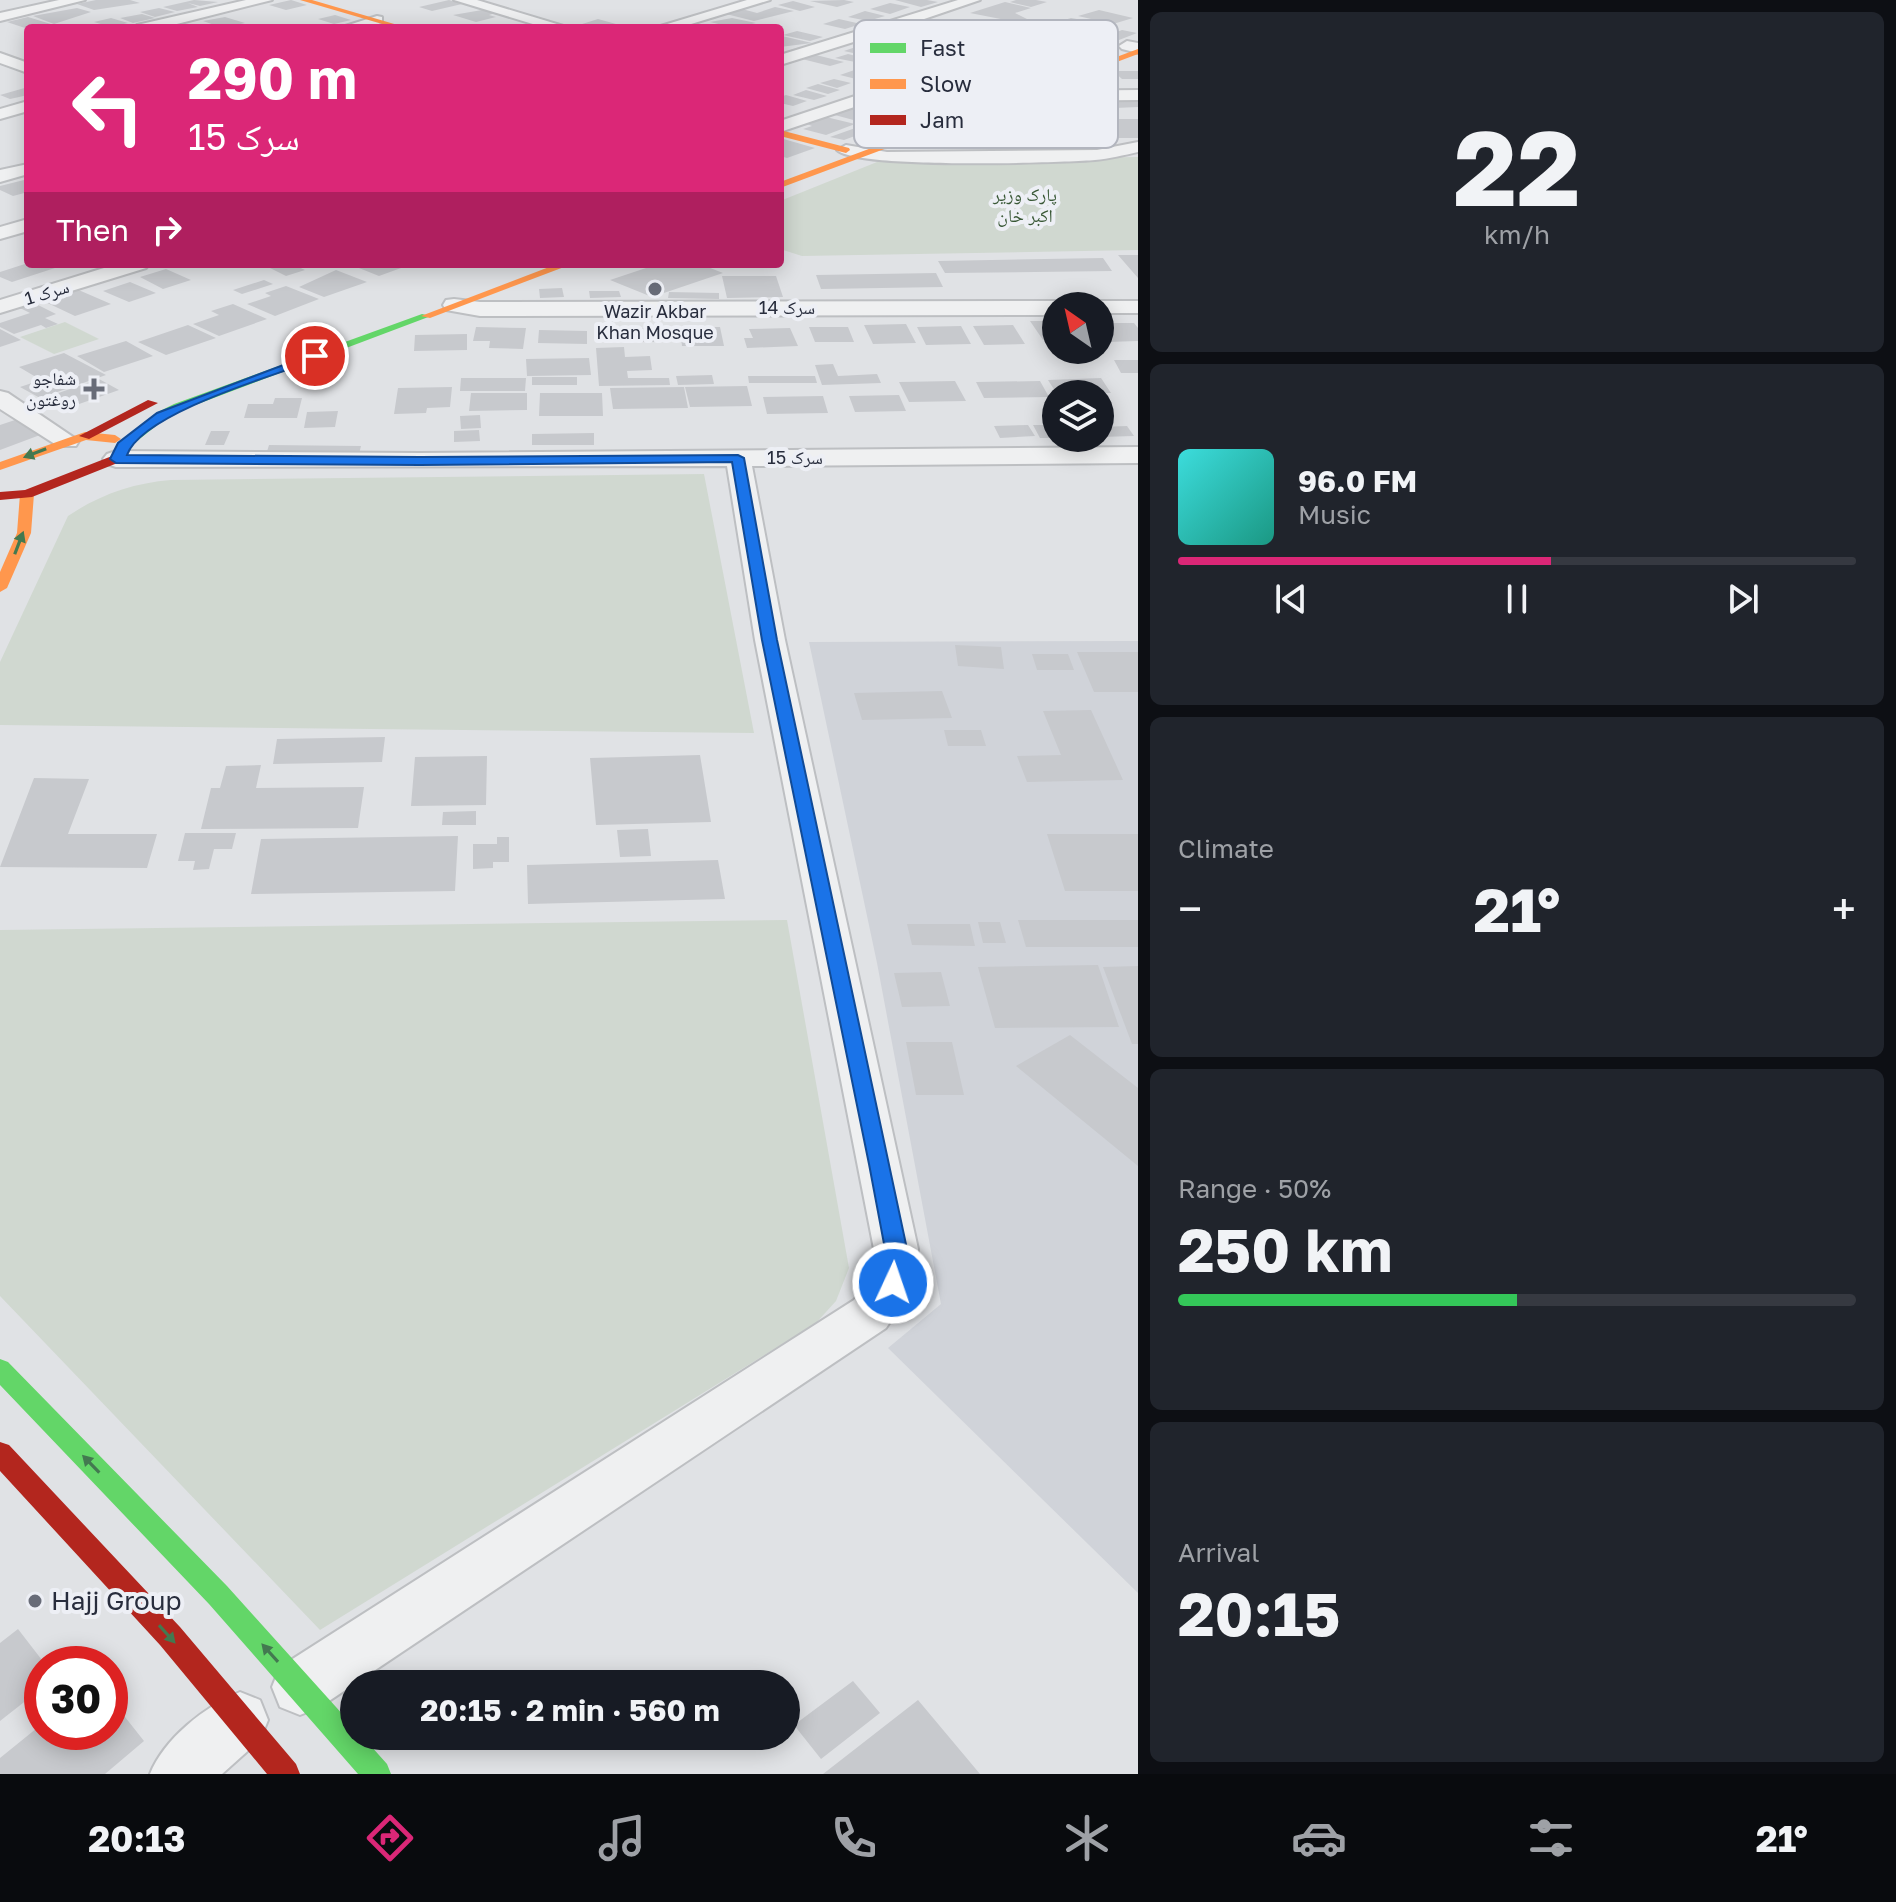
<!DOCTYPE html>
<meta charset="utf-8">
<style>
:root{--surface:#171b24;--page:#20242c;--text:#f1f3f6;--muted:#9ea1a6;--line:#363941;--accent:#db2777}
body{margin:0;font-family:"Golos Text","Noto Naskh Arabic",sans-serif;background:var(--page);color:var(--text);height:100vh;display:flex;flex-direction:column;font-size:30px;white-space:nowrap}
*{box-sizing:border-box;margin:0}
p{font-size:26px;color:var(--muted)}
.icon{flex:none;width:44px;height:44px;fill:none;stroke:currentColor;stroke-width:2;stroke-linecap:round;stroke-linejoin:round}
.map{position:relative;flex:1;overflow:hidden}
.sheet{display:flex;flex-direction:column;gap:12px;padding:12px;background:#0d0f14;width:758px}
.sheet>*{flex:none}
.guide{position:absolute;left:24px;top:24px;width:760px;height:244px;border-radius:8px;box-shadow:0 4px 20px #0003;background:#db2777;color:#fff;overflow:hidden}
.needle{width:52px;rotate:326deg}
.tools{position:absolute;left:1042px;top:292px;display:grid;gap:16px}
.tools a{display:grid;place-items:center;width:72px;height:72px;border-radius:50%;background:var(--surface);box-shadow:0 4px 20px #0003;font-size:40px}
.speed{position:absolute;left:24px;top:1646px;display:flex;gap:16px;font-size:40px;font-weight:700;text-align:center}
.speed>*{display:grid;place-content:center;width:104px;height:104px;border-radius:50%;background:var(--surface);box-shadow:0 4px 20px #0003;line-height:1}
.speed .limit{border:12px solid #d22;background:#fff;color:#111}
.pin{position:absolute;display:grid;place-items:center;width:68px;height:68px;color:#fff;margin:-34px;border:4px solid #fff;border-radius:50%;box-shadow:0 2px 8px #0007}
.me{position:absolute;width:88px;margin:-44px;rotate:3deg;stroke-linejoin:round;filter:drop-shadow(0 0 6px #0008)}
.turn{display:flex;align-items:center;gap:28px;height:168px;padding:0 32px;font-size:36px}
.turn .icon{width:104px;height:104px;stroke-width:2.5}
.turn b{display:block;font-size:56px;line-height:68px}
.then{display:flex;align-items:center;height:76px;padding:0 32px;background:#0003;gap:16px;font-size:30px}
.big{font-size:60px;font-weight:700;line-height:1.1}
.sheet .widget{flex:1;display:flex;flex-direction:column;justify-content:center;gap:12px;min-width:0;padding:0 28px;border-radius:12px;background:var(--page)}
.sheet .dial{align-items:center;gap:0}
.dial b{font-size:104px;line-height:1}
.song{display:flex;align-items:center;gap:24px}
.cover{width:96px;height:96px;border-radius:12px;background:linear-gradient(135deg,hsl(180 70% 55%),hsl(170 70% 35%))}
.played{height:8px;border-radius:4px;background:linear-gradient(90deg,var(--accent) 55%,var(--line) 55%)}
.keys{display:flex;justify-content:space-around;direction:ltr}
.heat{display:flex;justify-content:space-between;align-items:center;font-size:44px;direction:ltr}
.charge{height:12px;border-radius:6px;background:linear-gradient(90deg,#34c759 50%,var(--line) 0)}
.trip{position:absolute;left:340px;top:1670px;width:460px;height:80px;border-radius:40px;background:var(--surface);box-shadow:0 4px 20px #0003;font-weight:700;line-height:80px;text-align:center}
.tabs{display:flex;height:128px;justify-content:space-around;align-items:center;background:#090b0e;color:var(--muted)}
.tabs .icon{width:56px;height:56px}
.tabs .active{color:var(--accent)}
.tabs b{font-size:36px;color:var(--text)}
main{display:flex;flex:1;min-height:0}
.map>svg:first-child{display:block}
.built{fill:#d0d3d9}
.green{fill:#d0d8d0}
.building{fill:#c7c9cd}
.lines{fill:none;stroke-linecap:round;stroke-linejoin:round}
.street-casing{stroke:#bdbfc2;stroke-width:4}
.street{fill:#eff0f1;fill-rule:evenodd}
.fast{fill:#63d668;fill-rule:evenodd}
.slow{fill:#ff974d;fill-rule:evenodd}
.jam{fill:#b3261e;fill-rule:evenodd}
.oneway{fill:#437950}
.route{fill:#1a73e8;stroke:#114b97;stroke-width:2}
.poi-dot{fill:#686c78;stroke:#edeff5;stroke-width:3}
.labels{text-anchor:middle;stroke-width:8;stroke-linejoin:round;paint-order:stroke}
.far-park-label{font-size:18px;fill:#395836;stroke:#edeff5}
.far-street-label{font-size:18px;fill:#282d3d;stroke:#edeff5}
.far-poi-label{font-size:18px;fill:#282d3d;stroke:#edeff5}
.near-poi-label{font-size:26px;fill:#282d3d;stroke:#edeff5;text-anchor:start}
.key{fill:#edeff5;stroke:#b2b5be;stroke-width:2}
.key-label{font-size:22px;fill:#282d3d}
</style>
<main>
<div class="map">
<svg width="1138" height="1774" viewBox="0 0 1138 1774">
<rect width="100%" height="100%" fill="#e0e2e5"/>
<path class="built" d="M1138,641V1593L888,1348L941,1304L877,963L809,642Z"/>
<path class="green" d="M1138,157V250L802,256L780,249V201L882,160Z
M65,322L99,339L54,354L20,337Z
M704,474L754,733L0,725V662L68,516C99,495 133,483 171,480Z
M787,920L849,1268L836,1301L816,1323L320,1630L0,1296V930Z"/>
<path class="building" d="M96,0H130L140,3L94,10L77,4Z
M194,0L218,2L200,6L188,3L198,7L177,11L163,7Z
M291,0L307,5L286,10L269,5Z
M449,0L462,4L432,11L419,7Z
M844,0L854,2L837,7L810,1Z
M895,0H927L938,2L921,7Z
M1016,0H1036L1047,2L1031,7L1010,2Z
M793,1L815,7L800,11L778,5Z
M1005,2L1031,8L1015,13L1027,19L1016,22L970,13Z
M890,3L910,7L890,14L870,9Z
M775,7L794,11L754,21L726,14L742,9L757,13Z
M77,8L91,12L54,24L33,16Z
M159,8L175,12L155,17L140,12Z
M482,10L495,13L489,15L496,17L476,22L453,15Z
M1099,10L1133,18L1113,24L1078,16Z
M865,11L885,16L868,21L848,17Z
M142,14L155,18L133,23L120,18Z
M335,15L351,20L334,24L318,19Z
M28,17L54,25L28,29L7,22Z
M225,17L245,23L223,28L203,21Z
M111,18L128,23L111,27L94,22Z
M732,18L756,23L735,28L710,22Z
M1071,18L1094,22L1074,30L1052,26L1090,34L1067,42L1025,32Z
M598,19L616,24L600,28L579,25Z
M839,19L861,24L845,29L823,24Z
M1122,30L1137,33L1119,40L1104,37Z
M797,31L823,37L810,41L783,35Z
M780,37L782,36L812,43L780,47Z
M876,40L895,44L862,55L844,51Z
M848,54L881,62L887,60L909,65L896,70L835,58Z
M816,55L844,62L830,66L802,59Z
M866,66L885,71L860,80L840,75Z
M1113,71H1138V79H1122Z
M834,79L851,83L837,88L820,83Z
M818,84L840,90L828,94L806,88Z
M28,87V95L10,99L0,95Z
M806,90L827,96L814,100L793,95Z
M786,95L807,101L793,106L780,103V97Z
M1109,101H1138V107L1115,108Z
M862,104L892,112L861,122L831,114Z
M826,117L855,124L826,135L803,129L812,126L807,124Z
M1111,119H1138V138H1097L1086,122H1113Z
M861,126L874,129L844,140L830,137Z
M780,138L815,148L787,158L780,156Z
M24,180L28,182V192L13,196L0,190V186Z
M1118,255H1138V278Z
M1103,258L1112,271L945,273L938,261Z
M28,263L58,267L12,282L0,277V272Z
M271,264H292L305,270L286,276L266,266Z
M349,264H412L379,276Z
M658,264H700L723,273L652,297L610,280Z
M166,269L191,280L163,289L140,277Z
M336,270L367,282L324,297L299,287Z
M936,273L943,287L821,289L816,275Z
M722,276H776L783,297L727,298Z
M264,280L273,284L242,294L233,290Z
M130,282L156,293L129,302L103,291Z
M286,286L319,299L275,316L247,304L271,296L265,293Z
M74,288L111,304L75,316L39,299Z
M562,288L564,297L540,298L539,289Z
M589,291H619L621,297L590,298Z
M669,292L719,293V299L668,298Z
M30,301L56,314L45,318L58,324L46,328L41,325L14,334L0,327V323L30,313L16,306Z
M233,304L267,319L219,336L193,324L219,315L211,311Z
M1030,321H1056V339L1043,340Z
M1100,323H1134L1138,328V341L1107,342L1100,332Z
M906,324L916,343L873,344L864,325Z
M188,325L216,338L166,355L138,342Z
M1013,325L1025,344L984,345L973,326Z
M961,326L971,344L926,345L917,327Z
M476,327L526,328L523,349L489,348L490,341H473Z
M680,327H720L724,346H682Z
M809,327H848L854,342H815Z
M619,328H665L666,342H619Z
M790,328L798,346L747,348L744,338H753L749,329Z
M0,329L21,340L0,347Z
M539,330L587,331V344L538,343Z
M467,334V350L414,351L415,335Z
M126,341L153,356L104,372L77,356Z
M624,347L625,357L650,356L652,370L627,371L628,378H669L670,385L599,386L596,348Z
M64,353L106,375L40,398L20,387L41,380L19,367Z
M589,358L591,375L527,376L526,359Z
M1114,360H1138V373H1121Z
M833,364L838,376L877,374L881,383L822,385L815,365Z
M712,375L714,384L678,385L676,376Z
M748,376H815L817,383H749Z
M532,377H577V385H532Z
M461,378H526L525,391H460Z
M1101,378L1111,393L1057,394L1048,380Z
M99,379L119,390L62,410L41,399Z
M955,381L966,401L909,402L899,382Z
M1040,381L1049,397L984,398L976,382Z
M747,386L752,406L690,407L685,387Z
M452,387L450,407L427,408L426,413L394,414L398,388Z
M684,387L688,408L613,409L610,388Z
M471,393H527V410L469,411Z
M540,393H602L603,416H539Z
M899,395L906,411L855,412L849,396Z
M823,396L828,413L767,414L763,397Z
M275,398H302L297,418H244L248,404H273Z
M338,411L335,427L304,428L307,412Z
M480,415L481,428L461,429L460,416Z
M21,418L48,432L0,450V425Z
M1028,425L1035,436L1000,438L994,426Z
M1033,425H1056V438H1040Z
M1127,426L1134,436L1100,437V427Z
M479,430L480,441L454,442V431Z
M211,431H230L224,445H205Z
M594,433V445H532V434Z
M269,445L361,446L358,458H265Z
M955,645L1001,647L1004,669L958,666Z
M1077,652H1138V692H1094Z
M1032,654H1068L1074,670H1037Z
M942,691L952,718L862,720L854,693Z
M1091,710L1123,780L1027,782L1017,756L1061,755L1043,711Z
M944,730H981L986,746H948Z
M385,737L382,762L273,764L277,739Z
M700,755L711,822L596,825L590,758Z
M487,756L486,805L411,806L415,757Z
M261,765L256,788L364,787L358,828L201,829L211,788H220L226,766Z
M34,778L89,779L68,834H157L147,868L0,867Z
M476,811V825H442L443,812Z
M648,829L651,856L620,857L617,830Z
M185,833H236L232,849H214L209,869L193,870L195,861H178Z
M1047,834H1138V891H1065Z
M458,836L455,891L251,894L261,839Z
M497,837H509V862H493V868L473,869V844H497Z
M718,860L725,899L528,904L527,865Z
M1018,920H1138V947H1026Z
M978,922H1000L1006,943H983Z
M907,924H970L975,946L912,945Z
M1098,965L1119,1027L995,1028L978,967Z
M1138,966V1044H1132L1103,967Z
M941,972L950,1006L902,1007L894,973Z
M1070,1035L1138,1088V1166L1016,1066Z
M906,1042H952L964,1095H916Z
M18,1629L45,1664H42V1688L0,1721V1643Z
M853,1681L880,1713L821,1759L794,1725Z
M110,1698L144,1741L105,1774H0V1758L42,1724V1732H110Z
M918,1700L980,1774H823Z"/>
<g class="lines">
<defs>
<path id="street" d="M59,0H85L0,21V13Z
M246,0H272L161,28H135L137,25Z
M454,0H477L570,28H546Z
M747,0H770L678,28H654Z
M958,0H980L880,34L1053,72V78L1047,80L979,65L780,132V121L960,61L863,39L780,65V55Z
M377,16L382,17V23L363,28H339Z
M1127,41L1138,43V53L1122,49L1119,46Z
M0,53L28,63V73L0,63Z
M1015,86L1044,91L1138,90V100L1044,101L1009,94L1007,91Z
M28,101V111L0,119V109Z
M1138,142V152C1124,155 1109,159 1095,160C1058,163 856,169 837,150L846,145L887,152L1097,150Z
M28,164V174L0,182V170Z
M28,219V231L0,239V227Z
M117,264H149L146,268L0,313V300Z
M454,299L480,302L1056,301L1065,306H1056V315L480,316L446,310L443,305L446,300Z
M1100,301H1138V313H1100V306H1090Z
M0,391L8,393L79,441L76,446H58L0,409Z
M1138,447V463L752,466L785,640L918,1249L916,1283L886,1328L320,1707L300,1715L280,1707L272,1687L280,1667L854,1300L871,1278L874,1249L755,640L727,466L116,467L107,464L103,459L107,454L116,451L420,453Z
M240,1692L260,1700L268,1720L260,1740L222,1774H150C164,1739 205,1706 240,1692Z"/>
</defs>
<use href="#street" class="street-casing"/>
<use href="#street" class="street"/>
<path class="fast" d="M422,314L431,316L182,410L166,418L127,449L117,446L158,412L174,404Z
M0,1359L8,1362L227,1586L354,1727V1736H362L387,1764L391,1774H358L209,1604L0,1385Z"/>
<path class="slow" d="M300,0H312L408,28H396Z
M1138,49V54L780,188V182Z
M780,130L849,148L850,150L846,153L780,136Z
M557,264H572L430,318L421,316Z
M85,432L115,435L121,439L115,443L86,440L0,470V462Z
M27,490L34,494L31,533L7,588L0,592V572L17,533L20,494Z"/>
<path class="jam" d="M148,400L158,403L89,439L79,436Z
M123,442L129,446V452L120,462L32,497L0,500V492L25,490L112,456L119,443Z
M0,1442L9,1445L180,1627L296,1764L300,1774H267L160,1645L0,1471Z"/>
</g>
<defs><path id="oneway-solid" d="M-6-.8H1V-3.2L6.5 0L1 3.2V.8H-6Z" transform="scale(2)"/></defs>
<g class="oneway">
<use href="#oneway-solid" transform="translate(35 453) rotate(159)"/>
<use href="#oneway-solid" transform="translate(19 543) rotate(-69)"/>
<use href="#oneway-solid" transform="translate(91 1464) rotate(-134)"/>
<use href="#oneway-solid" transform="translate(167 1634) rotate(48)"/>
<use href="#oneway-solid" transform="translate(270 1653) rotate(-132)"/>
</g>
<path class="route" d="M315,353L320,356L319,359C275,375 142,413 127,455L420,457L738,455L744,458L777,640L907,1249L901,1289L893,1292L885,1289L881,1283L885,1249L869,1164L762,640L732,462L420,465L116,463L110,459L118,443L157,413Z"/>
<g class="poi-dot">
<circle cx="655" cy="289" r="8"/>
<path d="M90 377h8v8h8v8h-8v8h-8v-8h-8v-8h8z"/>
<circle cx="35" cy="1601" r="8"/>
</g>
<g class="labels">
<g class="far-park-label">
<text x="1025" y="201">پارک وزیر<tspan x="1025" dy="21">اکبر خان</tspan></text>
</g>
<g class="far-street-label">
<text transform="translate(47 293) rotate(-17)" y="6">سرک 1</text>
<text x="787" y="314">سرک 14</text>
<text x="795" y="464">سرک 15</text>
</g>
<g class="far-poi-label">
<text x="655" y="318">Wazir Akbar<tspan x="655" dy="21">Khan Mosque</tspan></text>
<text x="76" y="385" text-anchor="end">شفاجو<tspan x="76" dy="21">روغتون</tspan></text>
</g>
<g class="near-poi-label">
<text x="51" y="1610">Hajj Group</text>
</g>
</g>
<rect x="854" y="20" width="264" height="128" rx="12" class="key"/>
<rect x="870" y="43" width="36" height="10" fill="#63d668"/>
<rect x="870" y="79" width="36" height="10" fill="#ff974d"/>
<rect x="870" y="115" width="36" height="10" fill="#b3261e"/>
<g class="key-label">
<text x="920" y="56">Fast</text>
<text x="920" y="92">Slow</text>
<text x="920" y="128">Jam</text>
</g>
</svg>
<div class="tools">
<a><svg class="needle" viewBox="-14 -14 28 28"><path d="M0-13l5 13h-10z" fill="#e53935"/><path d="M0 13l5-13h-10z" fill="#9ea1a6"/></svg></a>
<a><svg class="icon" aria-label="layers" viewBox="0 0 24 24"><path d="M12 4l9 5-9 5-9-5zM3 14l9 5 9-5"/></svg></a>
</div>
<div class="speed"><div class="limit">30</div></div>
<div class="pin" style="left:315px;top:356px;background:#d93025"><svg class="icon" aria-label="arrive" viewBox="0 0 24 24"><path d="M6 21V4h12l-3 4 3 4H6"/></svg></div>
<svg class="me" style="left:893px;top:1283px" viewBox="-20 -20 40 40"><circle r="17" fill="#1a73e8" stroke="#fff" stroke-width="3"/><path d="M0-11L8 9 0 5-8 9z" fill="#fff"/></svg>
<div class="trip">20:15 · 2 min · 560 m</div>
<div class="guide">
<div class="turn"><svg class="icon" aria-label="left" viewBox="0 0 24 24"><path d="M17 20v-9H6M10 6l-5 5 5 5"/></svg><div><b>290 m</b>سرک 15</div></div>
<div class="then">Then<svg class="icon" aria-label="right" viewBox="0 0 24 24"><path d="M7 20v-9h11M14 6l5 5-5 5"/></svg></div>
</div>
</div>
<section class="sheet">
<div class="widget dial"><b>22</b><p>km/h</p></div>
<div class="widget">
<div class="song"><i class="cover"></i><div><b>96.0 FM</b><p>Music</p></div></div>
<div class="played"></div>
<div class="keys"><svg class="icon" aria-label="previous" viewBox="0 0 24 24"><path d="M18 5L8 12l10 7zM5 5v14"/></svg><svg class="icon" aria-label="pause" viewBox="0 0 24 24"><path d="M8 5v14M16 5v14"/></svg><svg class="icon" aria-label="next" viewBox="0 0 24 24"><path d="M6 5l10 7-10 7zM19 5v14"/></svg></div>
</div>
<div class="widget"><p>Climate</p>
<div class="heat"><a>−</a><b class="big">21°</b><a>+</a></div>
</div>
<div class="widget"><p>Range · 50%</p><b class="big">250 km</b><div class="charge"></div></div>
<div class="widget"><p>Arrival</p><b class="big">20:15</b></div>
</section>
</main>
<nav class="tabs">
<b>20:13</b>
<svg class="icon active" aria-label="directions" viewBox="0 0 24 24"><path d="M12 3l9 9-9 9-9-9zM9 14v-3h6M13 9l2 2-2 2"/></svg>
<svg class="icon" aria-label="music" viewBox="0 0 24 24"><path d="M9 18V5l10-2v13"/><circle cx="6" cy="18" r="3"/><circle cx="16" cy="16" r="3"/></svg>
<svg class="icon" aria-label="phone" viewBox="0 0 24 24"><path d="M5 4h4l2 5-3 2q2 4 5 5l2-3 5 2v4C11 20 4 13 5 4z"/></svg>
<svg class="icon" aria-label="climate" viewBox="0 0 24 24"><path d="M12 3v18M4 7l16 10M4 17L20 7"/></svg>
<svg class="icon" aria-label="car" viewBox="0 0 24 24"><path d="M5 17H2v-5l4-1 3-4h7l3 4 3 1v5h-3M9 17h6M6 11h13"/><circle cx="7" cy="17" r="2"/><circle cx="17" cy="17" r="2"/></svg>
<svg class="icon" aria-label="filters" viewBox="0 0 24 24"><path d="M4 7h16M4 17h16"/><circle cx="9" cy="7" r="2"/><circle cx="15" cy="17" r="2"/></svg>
<b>21°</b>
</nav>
